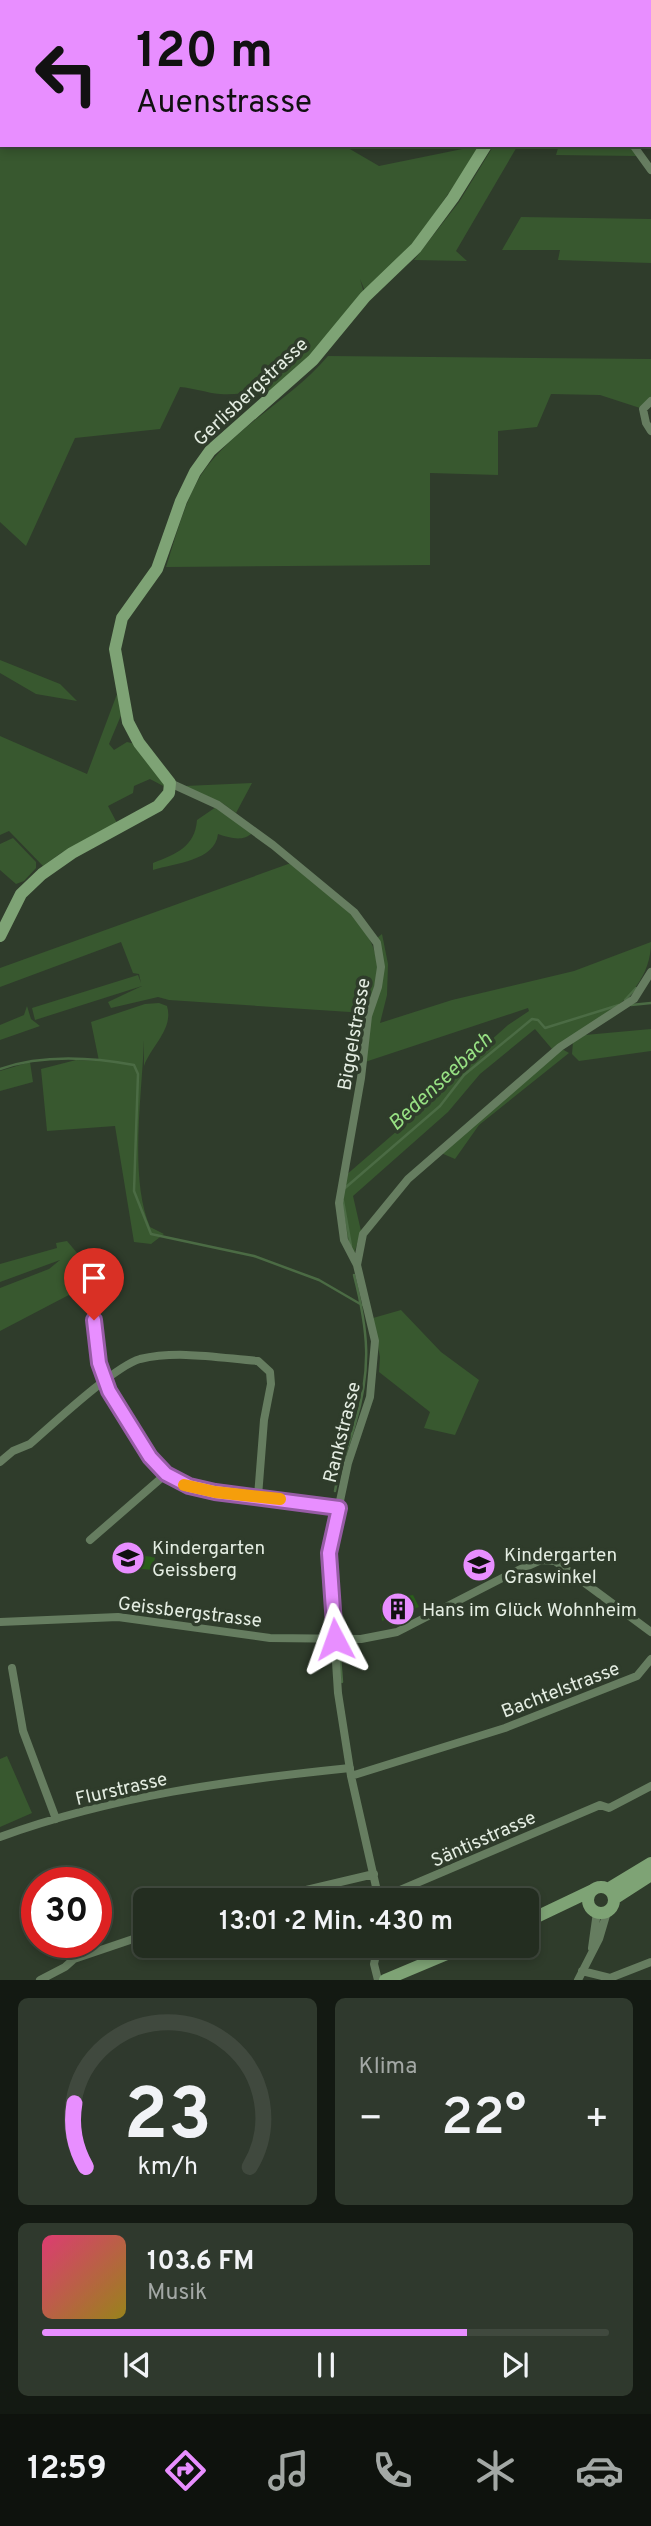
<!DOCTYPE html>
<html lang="de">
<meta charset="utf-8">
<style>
:root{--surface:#232d20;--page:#2f392d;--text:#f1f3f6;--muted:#a3a8a5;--line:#40493e;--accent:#e88eff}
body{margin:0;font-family:Overpass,sans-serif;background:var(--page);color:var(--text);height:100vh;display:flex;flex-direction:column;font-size:26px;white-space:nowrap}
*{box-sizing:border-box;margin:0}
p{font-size:23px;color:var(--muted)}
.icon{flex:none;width:38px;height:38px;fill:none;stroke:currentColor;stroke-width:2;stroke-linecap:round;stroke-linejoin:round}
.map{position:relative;height:1980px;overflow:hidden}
.details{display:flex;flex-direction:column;gap:18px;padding:18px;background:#131912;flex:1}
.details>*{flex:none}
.hud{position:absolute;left:0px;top:0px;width:651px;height:147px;box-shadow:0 4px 10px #0003,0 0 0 2px var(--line);background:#e88eff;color:#111;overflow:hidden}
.speed{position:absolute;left:21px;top:1867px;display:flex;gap:14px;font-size:35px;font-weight:700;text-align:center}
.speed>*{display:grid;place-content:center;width:91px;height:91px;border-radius:50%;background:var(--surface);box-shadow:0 4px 10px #0003,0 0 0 2px var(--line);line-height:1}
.speed .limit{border:10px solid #d22;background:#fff;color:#111}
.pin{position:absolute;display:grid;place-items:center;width:60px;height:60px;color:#fff;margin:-72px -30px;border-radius:50% 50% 50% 0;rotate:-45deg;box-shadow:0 0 7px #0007}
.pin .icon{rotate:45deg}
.me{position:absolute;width:77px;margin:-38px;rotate:356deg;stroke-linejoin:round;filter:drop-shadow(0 0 5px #0008)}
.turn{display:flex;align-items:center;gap:24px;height:147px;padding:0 21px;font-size:32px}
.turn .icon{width:91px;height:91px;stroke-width:2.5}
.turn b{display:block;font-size:49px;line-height:60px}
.big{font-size:52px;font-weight:600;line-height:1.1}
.details .tile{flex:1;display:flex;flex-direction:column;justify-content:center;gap:10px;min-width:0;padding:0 24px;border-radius:10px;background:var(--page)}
.details .dial{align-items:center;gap:0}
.dial svg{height:182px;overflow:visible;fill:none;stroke:var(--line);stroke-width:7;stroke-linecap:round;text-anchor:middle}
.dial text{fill:var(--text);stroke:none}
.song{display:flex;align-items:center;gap:21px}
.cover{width:84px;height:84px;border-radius:10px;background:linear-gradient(135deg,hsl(340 70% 55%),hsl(50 70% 35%))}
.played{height:7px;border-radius:4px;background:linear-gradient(90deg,var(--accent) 75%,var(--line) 75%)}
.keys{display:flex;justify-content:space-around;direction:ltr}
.heat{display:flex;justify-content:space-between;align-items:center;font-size:38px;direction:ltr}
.details .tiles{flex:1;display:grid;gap:18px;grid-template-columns:1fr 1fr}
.tile:last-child{grid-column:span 2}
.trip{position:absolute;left:133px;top:1888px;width:406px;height:70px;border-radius:10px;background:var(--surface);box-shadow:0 4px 10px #0003,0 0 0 2px var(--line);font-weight:600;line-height:70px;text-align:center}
.dock{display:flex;height:112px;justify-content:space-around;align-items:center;background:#0e120d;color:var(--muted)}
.dock .icon{width:49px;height:49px}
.dock .active{color:var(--accent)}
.dock b{font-size:32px;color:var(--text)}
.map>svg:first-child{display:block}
.green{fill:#38582f}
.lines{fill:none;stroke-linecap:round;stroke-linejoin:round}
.stream{stroke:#4b6b44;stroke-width:2.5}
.building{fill:#2a5e1a}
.street{stroke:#667d60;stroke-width:8}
.secondary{stroke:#7ea375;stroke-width:12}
.route-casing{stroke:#975ca6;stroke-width:18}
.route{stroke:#e88eff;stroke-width:12}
.slow{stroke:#f59e0b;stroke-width:12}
.labels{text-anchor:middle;stroke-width:7;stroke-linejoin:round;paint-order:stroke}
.street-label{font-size:19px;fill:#e4ede2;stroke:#2f3c2b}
.poi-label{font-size:19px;fill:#e4ede2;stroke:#2f3c2b;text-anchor:start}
.water-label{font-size:21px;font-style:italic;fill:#97e083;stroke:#2f3c2b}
</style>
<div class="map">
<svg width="651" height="1980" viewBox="0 0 651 1980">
<rect width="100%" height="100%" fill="#2f3c2b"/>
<path class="green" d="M0,0H341L2,2V145H343L379,166L482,145L412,246L365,291L360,279L365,297L278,392C258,389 240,396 220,394C207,393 194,388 180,387L160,429L75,438L26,546L0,522Z
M494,145H518L456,251L467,261L414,260L459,202Z
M559,145H630L637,156L556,155Z
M521,217L651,219V263L558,260L560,250H502Z
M328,356L651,359V397L640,408L600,395L551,394L537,427L498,431V475L430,473V565L166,567C176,536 184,503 201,475C233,427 291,400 328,356Z
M0,660L60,684L77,701L36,694L0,673Z
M117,694L122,713L109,744L114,750L127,742L136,744L167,788L150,779L134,786L133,793L108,806L117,823L61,853L43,866L9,831L0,835V736L87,774Z
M252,783L236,813L222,803L185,786Z
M216,807L252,833C243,842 230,838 218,834C215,861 175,863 153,870V863C176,854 195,847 197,820Z
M13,838L36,862V868L24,881L16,884L0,870V844Z
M291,863C321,888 381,927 377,971C376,986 370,999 365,1013L169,1000L158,997L111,1008L108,1002L142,986L35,1020L32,1008L138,975L141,983L139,974L133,973L121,942L0,987V968Z
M382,934L388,964L387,995L380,1023L452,1000L574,971L651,942C651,997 593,1024 552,1049L535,1029L480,1074L448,1112L353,1196L361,1231L354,1254C342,1229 341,1203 345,1176L420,1111L452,1075L508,1025L529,1011L528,1008L365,1062L371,1017L380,988L377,938Z
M159,1003L167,1006C174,1029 151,1046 144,1066V1040C142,1095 129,1178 150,1227L164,1234L151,1244L134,1242L115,1126L47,1131L41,1069L76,1060L99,1061L91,1022L145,1004Z
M27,1006L31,1019L40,1026L0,1040V1025L24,1015Z
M651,1029V1051L579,1061L572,1054L573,1042L585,1035Z
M562,1049L569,1053L479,1125L455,1159L441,1153Z
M30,1062L33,1082L0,1091V1071Z
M67,1241L83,1260L86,1286L0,1331V1288L49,1269L60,1260L0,1282V1264L57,1248L56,1243Z
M401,1310L441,1352L479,1380L455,1435L424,1428L430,1412L379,1372L380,1357L373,1318Z
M7,1756L32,1813L0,1827V1759Z"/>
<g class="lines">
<path class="stream" d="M625,1000L636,988
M631,1005L651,1003
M0,1069C43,1054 90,1057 134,1065L138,1074L134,1191L151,1234L254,1256L319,1280L362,1305
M345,1188L440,1106L464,1075L532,1019L538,1020L545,1028L619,1005
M343,1201L351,1246
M335,1491C339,1467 349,1446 355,1424C372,1368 368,1330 354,1275
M335,1551L340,1628
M340,1657L342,1682"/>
</g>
<path class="building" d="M134,1555L155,1557L153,1570L133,1568Z
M413,1595L419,1607L382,1621L380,1604L391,1603L390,1599Z"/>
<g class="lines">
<path class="street" d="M582,0V2
M633,145L651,170
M651,401L643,409L646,423L651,431
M170,783L218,805L273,845L354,912L377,943L381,967L378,987L368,1016L361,1078L339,1203L344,1240L357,1265
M94,1320L99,1363L109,1391L151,1457L166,1474L181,1483L215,1492L339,1508
M0,1462L13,1451L30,1444C53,1424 115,1366 140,1359C178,1350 220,1358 258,1361L270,1372L271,1384L264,1420L258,1496
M90,1540L166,1474
M0,1622L118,1617L270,1638L361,1639L397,1632L510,1574L541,1560L555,1561L651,1632
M12,1668L23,1731L56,1819
M351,1776L505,1728L637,1676L651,1659
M0,1837C112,1796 232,1780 350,1768
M379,1899L600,1805L609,1808L651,1786
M264,1900L374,1874
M379,1900L351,1776L338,1693L329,1553L348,1463L370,1397L375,1341L357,1265L363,1234L408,1179L560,1047L634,999L651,972
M592,1948L597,1912
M582,1971L610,1978L651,1962
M40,1980L65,1967L74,1959L145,1935
M378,1980L374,1964L378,1946
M578,1980L599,1939L607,1912"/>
<path class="secondary" d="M544,2V0
M0,936L21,894L42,874L72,853L158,806L169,793L170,783L139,743L128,722L115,649L122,618L157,569L181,501L195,472L210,451L313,360L365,297L416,248L453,198L486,145
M588 1900a13 13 0 1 1 26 0a13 13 0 1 1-26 0Z
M608,1889L651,1863
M614,1899L651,1875
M530,1920L593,1890
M385,1980L466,1946"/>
</g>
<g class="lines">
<defs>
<path id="route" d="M94,1320L99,1363L109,1391L150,1457L166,1474L189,1486L215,1492L339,1508L329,1553L335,1639"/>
</defs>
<use href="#route" class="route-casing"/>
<use href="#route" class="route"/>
<path class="slow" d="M184,1485L215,1492L280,1499"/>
</g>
<defs>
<symbol id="school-disc" viewBox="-11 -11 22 22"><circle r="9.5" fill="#e88eff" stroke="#2f3c2b"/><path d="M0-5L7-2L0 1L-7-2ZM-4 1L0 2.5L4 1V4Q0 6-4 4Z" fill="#111"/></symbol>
<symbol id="building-disc" viewBox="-11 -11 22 22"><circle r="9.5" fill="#e88eff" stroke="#2f3c2b"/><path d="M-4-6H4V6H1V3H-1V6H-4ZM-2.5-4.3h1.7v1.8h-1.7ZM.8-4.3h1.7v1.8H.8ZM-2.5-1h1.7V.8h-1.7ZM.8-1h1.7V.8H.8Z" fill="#111"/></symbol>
</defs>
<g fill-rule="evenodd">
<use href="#school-disc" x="109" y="1539" width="38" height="38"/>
<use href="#school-disc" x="460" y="1546" width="38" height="38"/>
<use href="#building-disc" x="379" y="1590" width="38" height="38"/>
</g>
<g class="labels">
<g class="street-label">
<text transform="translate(250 391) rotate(-43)" y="7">Gerlisbergstrasse</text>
<text transform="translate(353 1034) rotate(-80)" y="7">Biggelstrasse</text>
<text transform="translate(341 1432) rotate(-76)" y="7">Rankstrasse</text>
<text transform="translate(190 1611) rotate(7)" y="7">Geissbergstrasse</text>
<text transform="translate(560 1689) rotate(-21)" y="7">Bachtelstrasse</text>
<text transform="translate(121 1788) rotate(-13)" y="7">Flurstrasse</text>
<text transform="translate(483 1838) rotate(-24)" y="7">Säntisstrasse</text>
</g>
<g class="poi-label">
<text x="152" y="1554">Kindergarten<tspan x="152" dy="22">Geissberg</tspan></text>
<text x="504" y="1561">Kindergarten<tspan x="504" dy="22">Graswinkel</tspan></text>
<text x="422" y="1616">Hans im Glück Wohnheim</text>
</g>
<g class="water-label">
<text transform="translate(440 1081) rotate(-43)" y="7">Bedenseebach</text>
</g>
</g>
</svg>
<div class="speed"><div class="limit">30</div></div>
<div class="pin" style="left:94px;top:1320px;background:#d93025"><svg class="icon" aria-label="arrive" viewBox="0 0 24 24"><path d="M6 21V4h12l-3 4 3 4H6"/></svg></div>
<svg class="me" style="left:335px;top:1639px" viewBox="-20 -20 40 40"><path d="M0-17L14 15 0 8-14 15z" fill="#e88eff" stroke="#fff" stroke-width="4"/></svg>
<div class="trip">13:01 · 2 Min. · 430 m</div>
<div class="hud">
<div class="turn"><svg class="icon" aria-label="left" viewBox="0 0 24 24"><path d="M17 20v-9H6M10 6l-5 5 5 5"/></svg><div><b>120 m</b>Auenstrasse</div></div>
</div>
</div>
<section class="details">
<div class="tiles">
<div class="tile dial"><svg viewBox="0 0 100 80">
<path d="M14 69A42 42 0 1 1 86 69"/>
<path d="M14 69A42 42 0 0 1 9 41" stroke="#e88eff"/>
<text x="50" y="56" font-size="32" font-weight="700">23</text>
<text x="50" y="72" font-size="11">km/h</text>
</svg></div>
<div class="tile"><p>Klima</p>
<div class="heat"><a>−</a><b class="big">22°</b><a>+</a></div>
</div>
<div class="tile">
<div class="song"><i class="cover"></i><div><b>103.6 FM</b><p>Musik</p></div></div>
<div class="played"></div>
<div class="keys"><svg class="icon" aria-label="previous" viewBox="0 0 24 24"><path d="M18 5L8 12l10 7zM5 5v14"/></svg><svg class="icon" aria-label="pause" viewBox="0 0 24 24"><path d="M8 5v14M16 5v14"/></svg><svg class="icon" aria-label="next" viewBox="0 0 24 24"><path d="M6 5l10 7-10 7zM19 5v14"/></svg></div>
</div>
</div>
</section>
<nav class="dock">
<b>12:59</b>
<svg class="icon active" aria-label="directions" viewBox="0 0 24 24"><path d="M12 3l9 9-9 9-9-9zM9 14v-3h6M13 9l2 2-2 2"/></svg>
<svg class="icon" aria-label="music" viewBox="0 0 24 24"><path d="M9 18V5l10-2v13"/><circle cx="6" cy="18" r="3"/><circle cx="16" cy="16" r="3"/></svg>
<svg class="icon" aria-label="phone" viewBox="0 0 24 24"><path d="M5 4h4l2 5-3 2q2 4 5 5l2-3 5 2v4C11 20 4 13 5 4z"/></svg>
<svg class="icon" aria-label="climate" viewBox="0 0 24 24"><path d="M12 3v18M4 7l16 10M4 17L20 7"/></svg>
<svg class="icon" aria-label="car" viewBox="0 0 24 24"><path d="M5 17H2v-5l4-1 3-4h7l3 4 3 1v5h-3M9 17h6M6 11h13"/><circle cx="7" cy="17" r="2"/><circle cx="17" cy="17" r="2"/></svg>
</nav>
